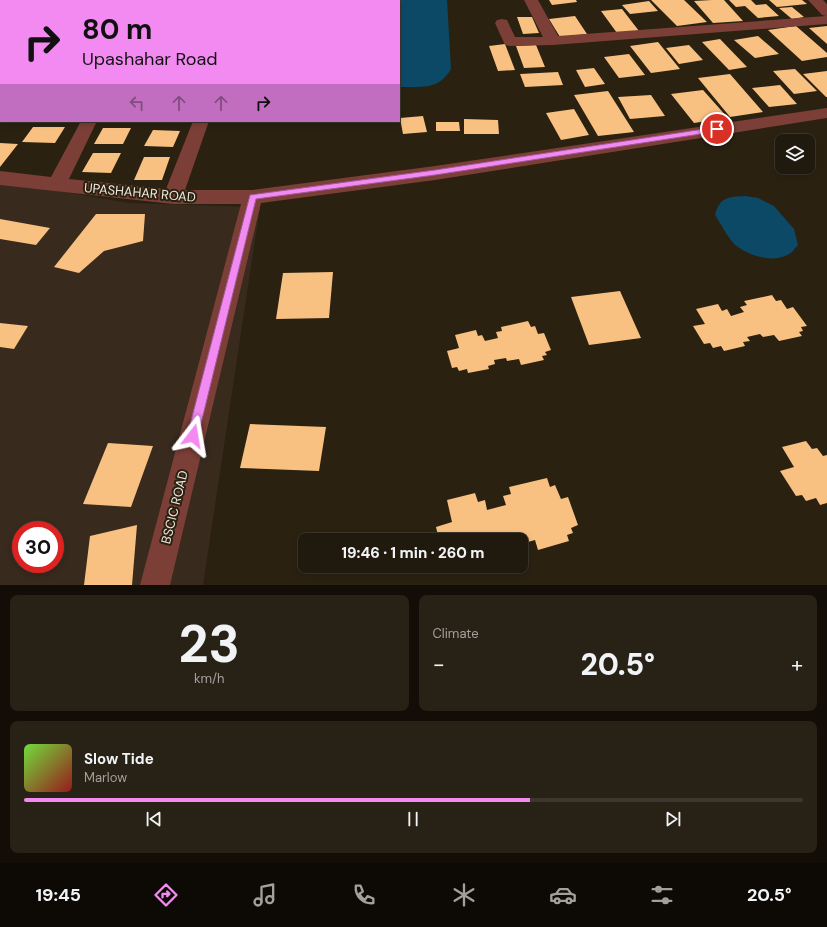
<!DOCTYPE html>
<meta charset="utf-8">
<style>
:root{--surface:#20190d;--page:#282216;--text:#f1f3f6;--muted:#a2a09d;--line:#3d382e;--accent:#f38af1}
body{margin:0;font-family:"DM Sans",sans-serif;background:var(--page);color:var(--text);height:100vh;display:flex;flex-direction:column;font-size:15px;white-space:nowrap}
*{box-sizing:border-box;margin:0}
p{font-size:13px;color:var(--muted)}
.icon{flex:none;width:22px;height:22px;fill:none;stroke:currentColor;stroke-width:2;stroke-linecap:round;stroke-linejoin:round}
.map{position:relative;height:585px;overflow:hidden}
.drawer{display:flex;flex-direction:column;gap:10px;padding:10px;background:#120e07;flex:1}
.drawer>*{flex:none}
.hud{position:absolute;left:0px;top:0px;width:400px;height:122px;box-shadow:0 2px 6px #0003,0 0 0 1px var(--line);background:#f38af1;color:#111;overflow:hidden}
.buttons{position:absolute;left:775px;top:134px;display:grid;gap:8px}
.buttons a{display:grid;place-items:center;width:40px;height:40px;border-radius:8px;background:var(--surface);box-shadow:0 2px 6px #0003,0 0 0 1px var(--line);font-size:20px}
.speed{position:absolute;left:12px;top:521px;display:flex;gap:8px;font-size:20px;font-weight:700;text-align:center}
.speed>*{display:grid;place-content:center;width:52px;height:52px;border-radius:50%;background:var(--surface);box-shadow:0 2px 6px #0003,0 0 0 1px var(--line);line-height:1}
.speed .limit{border:6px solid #d22;background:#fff;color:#111}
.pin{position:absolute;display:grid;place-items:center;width:34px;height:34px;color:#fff;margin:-17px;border:2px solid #fff;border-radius:50%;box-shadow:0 1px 4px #0007}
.me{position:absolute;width:44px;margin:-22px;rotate:14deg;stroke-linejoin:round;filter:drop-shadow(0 0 3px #0008)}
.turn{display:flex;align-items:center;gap:14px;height:84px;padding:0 16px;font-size:18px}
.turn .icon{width:52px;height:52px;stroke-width:2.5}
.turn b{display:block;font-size:28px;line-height:34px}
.lanes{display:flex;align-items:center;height:38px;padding:0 16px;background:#0003;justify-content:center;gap:20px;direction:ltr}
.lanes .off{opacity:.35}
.big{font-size:30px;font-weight:800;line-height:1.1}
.drawer .widget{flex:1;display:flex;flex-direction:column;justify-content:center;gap:6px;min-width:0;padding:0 14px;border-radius:8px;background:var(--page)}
.drawer .dial{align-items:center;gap:0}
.dial b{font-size:52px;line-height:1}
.song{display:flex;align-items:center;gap:12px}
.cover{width:48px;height:48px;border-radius:6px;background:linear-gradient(135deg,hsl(100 70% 55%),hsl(0 70% 35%))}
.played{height:4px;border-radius:2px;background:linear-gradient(90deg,var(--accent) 65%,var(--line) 65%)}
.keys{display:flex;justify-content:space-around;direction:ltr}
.heat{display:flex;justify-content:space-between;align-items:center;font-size:22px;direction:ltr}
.drawer .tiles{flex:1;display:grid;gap:10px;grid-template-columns:1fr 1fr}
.widget:last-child{grid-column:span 2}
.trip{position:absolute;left:298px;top:533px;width:230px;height:40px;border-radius:8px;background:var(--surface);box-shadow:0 2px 6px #0003,0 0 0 1px var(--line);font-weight:800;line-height:40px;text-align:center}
.tabs{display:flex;height:64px;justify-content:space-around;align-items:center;background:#0d0a05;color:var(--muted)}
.tabs .icon{width:28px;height:28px}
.tabs .on{color:var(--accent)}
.tabs b{font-size:18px;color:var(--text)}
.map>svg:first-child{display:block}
.industrial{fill:#382a1d;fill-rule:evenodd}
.water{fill:#0c4967}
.building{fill:#f9c181}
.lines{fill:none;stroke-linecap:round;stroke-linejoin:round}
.minor{fill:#7b3f37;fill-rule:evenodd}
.route{fill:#f38af1;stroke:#9e5a9d}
.labels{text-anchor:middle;stroke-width:4;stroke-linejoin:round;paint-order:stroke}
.street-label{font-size:13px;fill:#f0e9df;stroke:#2a2111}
</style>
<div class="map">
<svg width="827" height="585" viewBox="0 0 827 585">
<rect width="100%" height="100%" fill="#2a2111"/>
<path class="industrial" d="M0,181L129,203L260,207L203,585H0ZM21,530H55V564H21Z"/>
<path class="water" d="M319,0H447L451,69C439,90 421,87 399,87V1Z
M745,196L758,198L774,206L794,229L798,245C796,247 794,250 792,252C776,265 748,256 734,244C727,236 721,224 715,215C720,197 728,197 745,196Z"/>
<path class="building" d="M549,0H576L577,2L552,5Z
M651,0H684L707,22L677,26Z
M712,0H724L743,21L713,23L694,1Z
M729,0H751L756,5L766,4L779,16L758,18L745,6L736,7Z
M769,0H802L807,4L777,7Z
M649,1L658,11L630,14L622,5Z
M792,7L804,17L792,19L779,8Z
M622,9L639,31L617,33L601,11Z
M575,16L587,34L560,37L549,19Z
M517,17H532L539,33L523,34Z
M796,26L827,53V57L802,61L768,30Z
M827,26V44L809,28Z
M758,36L779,54L755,58L734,40Z
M720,39L747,67L729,70L702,42Z
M658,42L680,69L651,73L630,46Z
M505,44L515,70L498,71L489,46Z
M536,45L545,67L524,68L516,46Z
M689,45L703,60L679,64L666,48Z
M629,54L645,75L619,78L604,57Z
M594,68L605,84L585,87L576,70Z
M795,69L817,91L794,94L773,71Z
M827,71V97H826L803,74Z
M558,72L563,85L525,87L520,74Z
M730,74L763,112L730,117L698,78Z
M780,85L797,104L769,107L752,88Z
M703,90L728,118L694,123L671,94Z
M608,91L634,132L598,136L574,95Z
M651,95L665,116L630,119L618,97Z
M574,109L589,135L561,140L546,113Z
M423,116L427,132L403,134L400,118Z
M464,119L498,120L499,134H464Z
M16,121H73L72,123H15Z
M158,121H186L185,123L157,122Z
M436,122H459L460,131H436Z
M33,127H65L55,143L22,142Z
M103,128H131L123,144H94Z
M153,130L180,131L173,147L144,146Z
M0,143L18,144L0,167Z
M93,153H121L111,173L82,172Z
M144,157H170L162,180H134Z
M96,214H145L143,241L104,251L79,273L54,267Z
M0,219L50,228L36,245L0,239Z
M333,272L329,318L276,319L283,273Z
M620,291L641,338L589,345L571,297Z
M772,295L776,301L781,300L787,309L793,307L807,326L801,327L803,331L799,332L802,336L779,341L774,335L763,337L760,334L747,337L750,341L743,342L745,346L724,351L721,346L713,348L710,343L704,344L693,326L705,324L696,309L718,304L722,311L727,309L731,316L744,312L740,307L747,305L744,301Z
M528,321L531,327L535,326L538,334L544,333L551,350L545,352L547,355L542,356L544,360L521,365L519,359L507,361L506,358L494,360L495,364L488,366L489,369L468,373L467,369L459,371L457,367L452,368L447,351L459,348L455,335L476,330L478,336L482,335L485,341L498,338L496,332L502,331L501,327Z
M0,323L28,326L14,349L0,347Z
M250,424L326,427L319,471L240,468Z
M806,441L812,449L817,448L823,456L827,455V503L820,505L816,498L806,501L802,495L796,496L780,471L794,467L782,447Z
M108,443L153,446L131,507L83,504Z
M547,478L550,487L555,485L561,499L568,497L578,525L571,528L573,533L567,535L569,541L538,550L535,540L521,544V540H518V538L510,540H439L436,527L452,522L447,500L475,493L478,502L485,500L487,510L506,505L503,496L511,494L509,487Z
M137,525L132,585H84L90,536Z"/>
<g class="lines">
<path class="minor" d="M43,0H57L42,1Z
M151,0H165V1H151Z
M239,0H253L238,1Z
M524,0H538L558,36L826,16L822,15L808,0H823L827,4V24L553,45L510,46L505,45L495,23L497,20L502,19L507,20L515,37H543Z
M1,55V66L0,67V56Z
M827,108V118L435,180L261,203L170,585H140L241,204H173L0,185V171L51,177L81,121H97L69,179L166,189L193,121H209L185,190H253L435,166Z"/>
</g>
<path class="route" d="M717,127L721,129L720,131L435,175L256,199L198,436L196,439L193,441L189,439L187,436L250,195L435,170Z"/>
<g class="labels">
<g class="street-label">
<text transform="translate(140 192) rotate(5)" y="5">UPASHAHAR ROAD</text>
<text transform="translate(174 507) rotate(-76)" y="5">BSCIC ROAD</text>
</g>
</g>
</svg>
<div class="buttons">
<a><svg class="icon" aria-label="layers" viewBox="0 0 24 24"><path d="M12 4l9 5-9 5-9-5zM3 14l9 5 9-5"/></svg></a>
</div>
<div class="speed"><div class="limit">30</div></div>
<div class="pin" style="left:717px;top:129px;background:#d93025"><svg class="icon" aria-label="arrive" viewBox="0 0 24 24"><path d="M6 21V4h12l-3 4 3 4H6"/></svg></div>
<svg class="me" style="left:193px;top:436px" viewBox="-20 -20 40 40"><path d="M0-17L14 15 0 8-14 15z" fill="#f38af1" stroke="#fff" stroke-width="4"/></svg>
<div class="trip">19:46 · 1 min · 260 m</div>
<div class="hud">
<div class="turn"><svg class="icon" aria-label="right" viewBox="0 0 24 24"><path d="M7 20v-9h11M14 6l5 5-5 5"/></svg><div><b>80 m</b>Upashahar Road</div></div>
<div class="lanes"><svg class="icon off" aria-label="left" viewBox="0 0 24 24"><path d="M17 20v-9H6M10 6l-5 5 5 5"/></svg><svg class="icon off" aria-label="ahead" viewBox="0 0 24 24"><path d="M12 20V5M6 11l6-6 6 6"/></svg><svg class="icon off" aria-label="ahead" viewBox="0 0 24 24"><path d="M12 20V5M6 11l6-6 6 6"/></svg><svg class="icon" aria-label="right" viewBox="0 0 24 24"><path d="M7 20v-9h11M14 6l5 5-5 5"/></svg></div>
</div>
</div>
<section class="drawer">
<div class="tiles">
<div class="widget dial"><b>23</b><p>km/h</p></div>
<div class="widget"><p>Climate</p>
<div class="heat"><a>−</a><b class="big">20.5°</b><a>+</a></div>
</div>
<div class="widget">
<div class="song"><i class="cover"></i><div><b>Slow Tide</b><p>Marlow</p></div></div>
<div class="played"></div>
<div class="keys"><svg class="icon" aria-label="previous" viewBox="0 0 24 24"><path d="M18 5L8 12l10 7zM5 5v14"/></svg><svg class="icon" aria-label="pause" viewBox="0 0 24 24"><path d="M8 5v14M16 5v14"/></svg><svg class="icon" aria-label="next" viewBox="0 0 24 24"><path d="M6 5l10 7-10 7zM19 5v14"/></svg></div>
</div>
</div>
</section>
<nav class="tabs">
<b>19:45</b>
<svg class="icon on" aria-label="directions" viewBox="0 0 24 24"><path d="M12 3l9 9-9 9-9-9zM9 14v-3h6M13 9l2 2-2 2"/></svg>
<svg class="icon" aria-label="music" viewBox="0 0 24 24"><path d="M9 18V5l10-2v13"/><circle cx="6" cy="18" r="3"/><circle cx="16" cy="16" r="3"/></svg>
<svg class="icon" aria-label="phone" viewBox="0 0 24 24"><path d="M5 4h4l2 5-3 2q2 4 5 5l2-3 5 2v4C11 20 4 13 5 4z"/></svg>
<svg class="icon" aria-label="climate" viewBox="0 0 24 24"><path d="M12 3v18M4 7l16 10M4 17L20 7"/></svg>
<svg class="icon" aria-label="car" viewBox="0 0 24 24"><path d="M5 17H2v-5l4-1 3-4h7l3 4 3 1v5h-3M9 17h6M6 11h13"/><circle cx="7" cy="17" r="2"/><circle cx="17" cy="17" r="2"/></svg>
<svg class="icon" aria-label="filters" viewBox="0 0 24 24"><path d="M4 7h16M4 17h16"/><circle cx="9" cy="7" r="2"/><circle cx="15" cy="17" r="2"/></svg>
<b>20.5°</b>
</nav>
